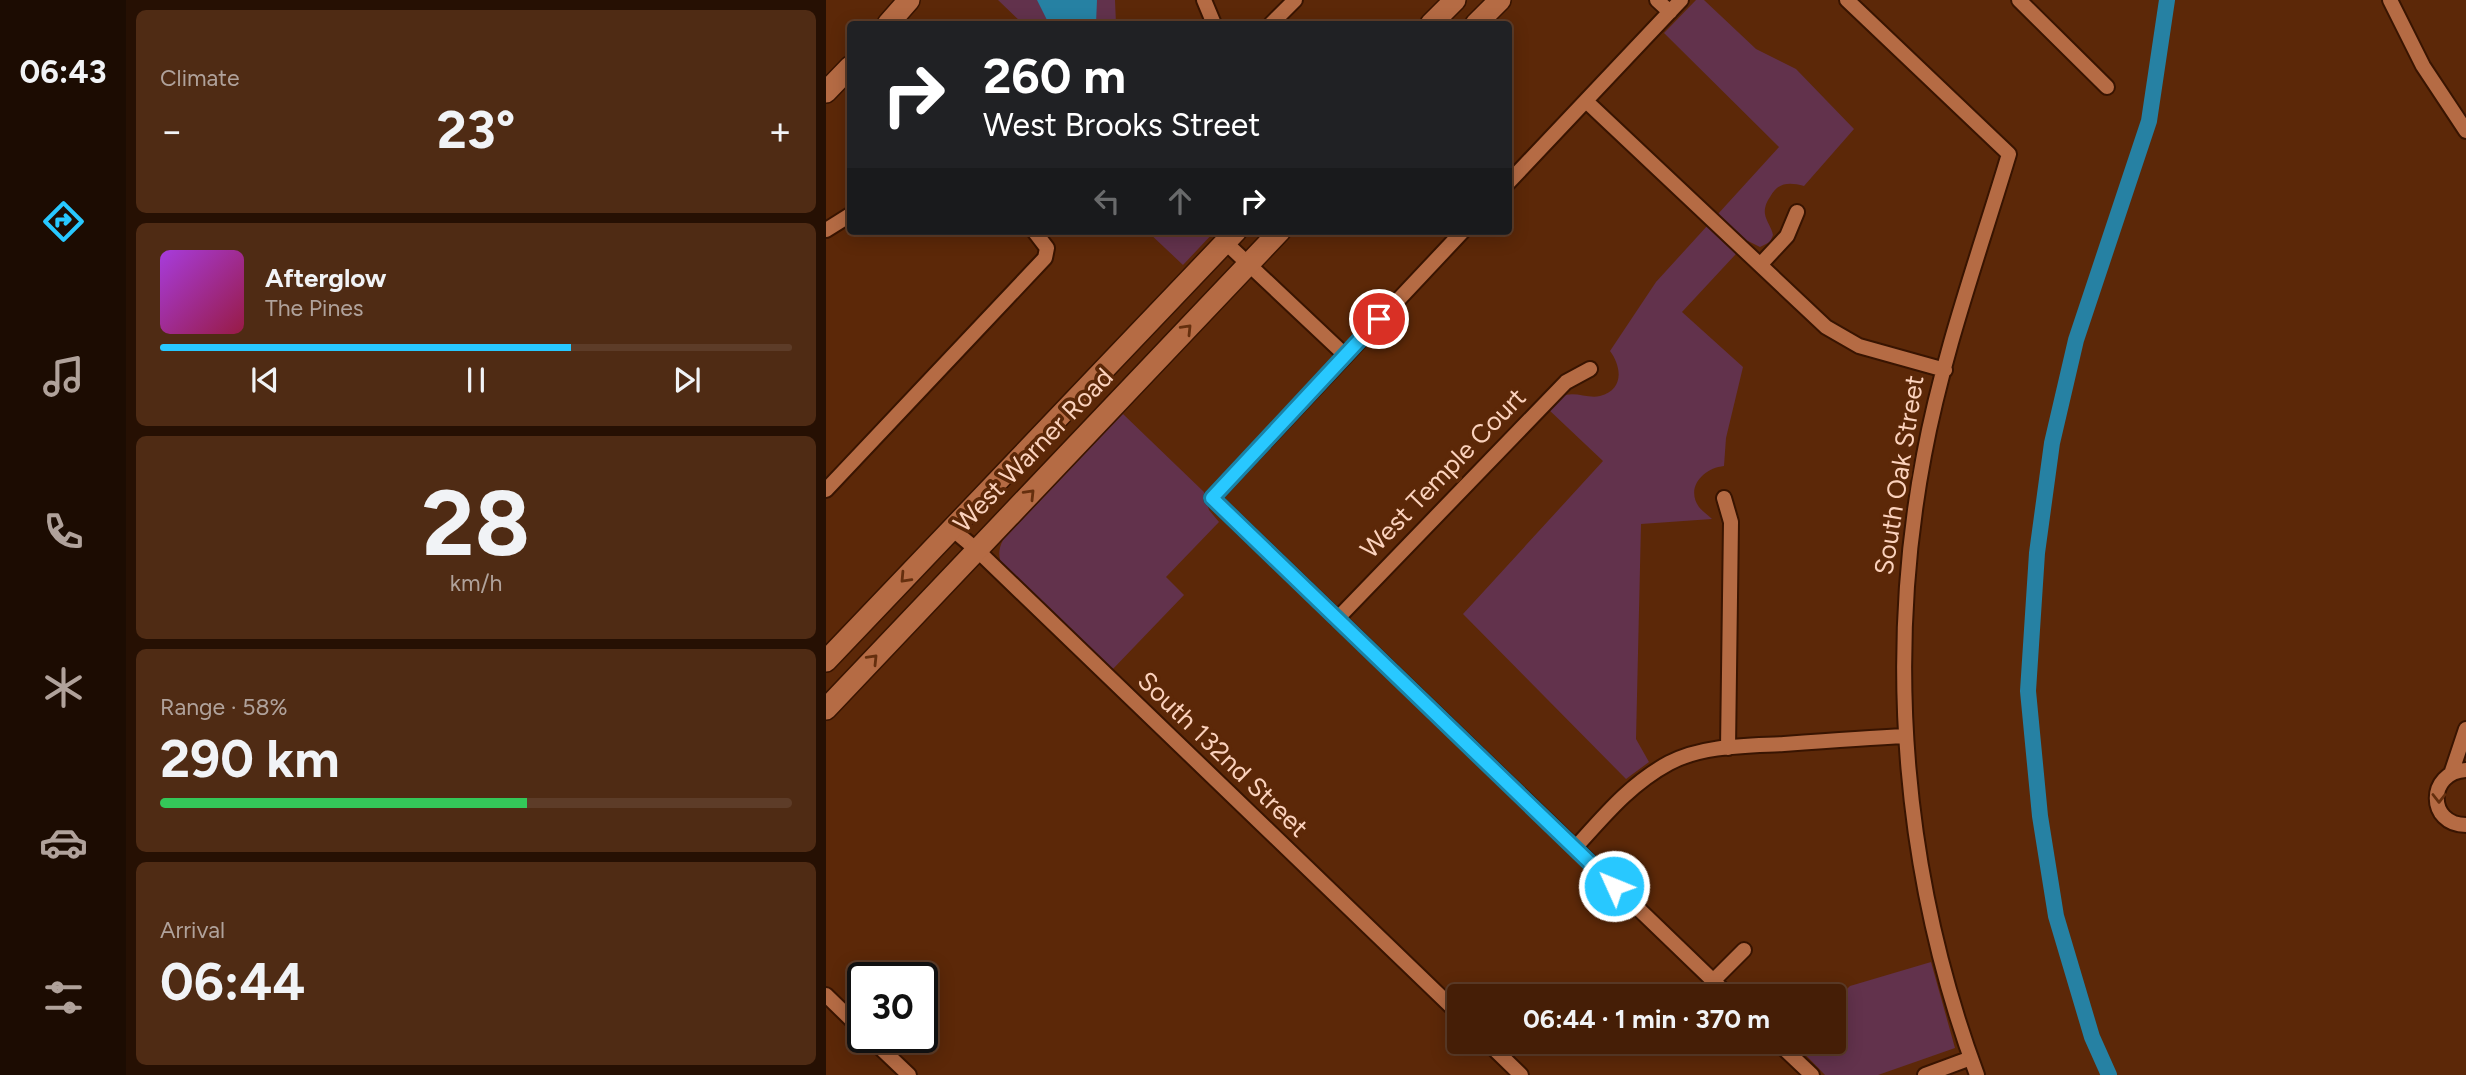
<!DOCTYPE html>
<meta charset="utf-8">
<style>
:root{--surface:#451e06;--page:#4f2b14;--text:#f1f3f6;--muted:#b0a29b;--line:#5d3c28;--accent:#28c8ff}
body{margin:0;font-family:Figtree,sans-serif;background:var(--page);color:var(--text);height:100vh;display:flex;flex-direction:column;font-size:26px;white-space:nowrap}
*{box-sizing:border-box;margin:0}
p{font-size:23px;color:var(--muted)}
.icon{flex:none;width:38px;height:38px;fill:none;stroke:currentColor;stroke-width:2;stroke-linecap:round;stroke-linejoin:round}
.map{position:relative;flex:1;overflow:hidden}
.drawer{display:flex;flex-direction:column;gap:10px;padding:10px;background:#261003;width:700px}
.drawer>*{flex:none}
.guide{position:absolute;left:21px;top:21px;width:665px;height:214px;border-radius:7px;box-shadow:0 4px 18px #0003,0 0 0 2px var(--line);background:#202124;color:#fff;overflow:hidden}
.speed{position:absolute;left:21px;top:962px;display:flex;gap:14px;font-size:35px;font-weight:700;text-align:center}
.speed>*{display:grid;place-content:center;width:91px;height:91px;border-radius:50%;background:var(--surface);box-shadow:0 4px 18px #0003,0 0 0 2px var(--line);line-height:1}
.speed .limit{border:4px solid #111;border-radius:10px;background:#fff;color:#111}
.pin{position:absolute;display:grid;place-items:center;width:60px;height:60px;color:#fff;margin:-30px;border:4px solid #fff;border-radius:50%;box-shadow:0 2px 7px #0007}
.me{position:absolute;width:77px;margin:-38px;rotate:314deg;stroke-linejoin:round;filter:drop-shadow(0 0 5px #0008)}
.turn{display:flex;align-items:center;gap:24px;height:147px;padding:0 21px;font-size:32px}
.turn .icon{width:91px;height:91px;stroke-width:2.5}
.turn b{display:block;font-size:49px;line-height:60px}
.lanes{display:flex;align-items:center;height:66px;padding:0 21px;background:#0003;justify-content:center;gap:35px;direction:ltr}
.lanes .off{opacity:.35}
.big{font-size:52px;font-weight:700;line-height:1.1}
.drawer .card{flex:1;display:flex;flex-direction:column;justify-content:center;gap:10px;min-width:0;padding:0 24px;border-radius:10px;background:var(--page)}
.drawer .dial{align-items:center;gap:0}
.dial b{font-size:91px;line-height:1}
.song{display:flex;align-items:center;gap:21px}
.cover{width:84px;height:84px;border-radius:10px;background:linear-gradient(135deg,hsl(280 70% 55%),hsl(340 70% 35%))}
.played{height:7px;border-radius:4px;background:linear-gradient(90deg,var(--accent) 65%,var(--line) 65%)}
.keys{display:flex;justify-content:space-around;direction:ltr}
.heat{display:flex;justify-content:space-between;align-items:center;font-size:38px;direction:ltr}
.charge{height:10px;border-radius:5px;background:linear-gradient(90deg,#34c759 58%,var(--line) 0)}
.trip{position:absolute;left:621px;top:984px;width:399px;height:70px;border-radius:7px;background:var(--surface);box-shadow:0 4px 18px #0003,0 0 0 2px var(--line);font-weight:700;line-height:70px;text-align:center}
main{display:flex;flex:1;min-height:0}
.dock{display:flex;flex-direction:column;width:126px;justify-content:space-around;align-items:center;background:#1c0c02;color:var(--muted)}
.dock .icon{width:49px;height:49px}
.dock .selected{color:var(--accent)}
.dock b{font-size:32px;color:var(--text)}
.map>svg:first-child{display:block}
.green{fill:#62324c}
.water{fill:#2681a3}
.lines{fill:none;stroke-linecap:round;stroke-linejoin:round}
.canal{stroke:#2681a3;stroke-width:16}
.street-casing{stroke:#381401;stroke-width:18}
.secondary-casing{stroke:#381401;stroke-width:24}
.street{stroke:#b56b44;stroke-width:14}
.secondary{stroke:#b56b44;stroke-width:21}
.oneway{stroke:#652f0e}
.route-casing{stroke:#1a82a6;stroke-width:18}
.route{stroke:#28c8ff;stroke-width:12}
.labels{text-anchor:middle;stroke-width:7;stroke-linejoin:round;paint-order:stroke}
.street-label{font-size:26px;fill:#fbd2bd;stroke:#5c2808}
</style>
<main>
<nav class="dock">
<b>06:43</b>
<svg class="icon selected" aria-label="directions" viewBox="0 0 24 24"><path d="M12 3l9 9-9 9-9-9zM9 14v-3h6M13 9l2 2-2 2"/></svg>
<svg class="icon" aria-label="music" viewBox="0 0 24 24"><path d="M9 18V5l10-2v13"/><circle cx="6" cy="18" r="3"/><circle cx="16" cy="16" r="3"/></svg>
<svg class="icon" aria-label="phone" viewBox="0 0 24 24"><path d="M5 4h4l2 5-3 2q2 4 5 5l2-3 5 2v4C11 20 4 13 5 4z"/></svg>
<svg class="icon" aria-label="climate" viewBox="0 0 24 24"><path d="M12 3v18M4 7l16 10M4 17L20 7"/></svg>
<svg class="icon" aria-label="car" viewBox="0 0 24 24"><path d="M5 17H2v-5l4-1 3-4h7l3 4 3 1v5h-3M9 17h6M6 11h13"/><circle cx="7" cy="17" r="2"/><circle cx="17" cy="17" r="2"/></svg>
<svg class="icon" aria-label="filters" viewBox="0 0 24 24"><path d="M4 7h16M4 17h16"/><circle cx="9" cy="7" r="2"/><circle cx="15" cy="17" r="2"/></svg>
</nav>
<section class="drawer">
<div class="card"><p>Climate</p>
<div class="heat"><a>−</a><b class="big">23°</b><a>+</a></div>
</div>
<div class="card">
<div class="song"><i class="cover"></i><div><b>Afterglow</b><p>The Pines</p></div></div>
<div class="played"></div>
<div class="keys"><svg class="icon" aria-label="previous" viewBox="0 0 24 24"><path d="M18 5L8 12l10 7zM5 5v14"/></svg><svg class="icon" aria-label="pause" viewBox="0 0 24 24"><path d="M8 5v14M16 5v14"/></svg><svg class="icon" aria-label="next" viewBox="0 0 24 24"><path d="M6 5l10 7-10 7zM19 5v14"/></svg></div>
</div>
<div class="card dial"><b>28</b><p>km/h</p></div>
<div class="card"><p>Range · 58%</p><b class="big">290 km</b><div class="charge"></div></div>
<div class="card"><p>Arrival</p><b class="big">06:44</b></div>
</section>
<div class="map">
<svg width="1640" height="1075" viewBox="0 0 1640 1075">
<rect width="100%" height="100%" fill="#5c2808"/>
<path class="green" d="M172,0H289L290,24H197Z
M870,0H878L930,49L970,69L1028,129L978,186C963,182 952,182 944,197C941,201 938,208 939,214C940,221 946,228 947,235L944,242L934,247L922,241L856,312L917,367L900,438L898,466C878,468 859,487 873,507C876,511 882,515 886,519L815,524L810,739L823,762L800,779L637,614L777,461L722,409C726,405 731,400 735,397C747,390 761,399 774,396C798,390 796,367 784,351L830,282L953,147L838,33Z
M321,231H389L357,265Z
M297,414L378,492L383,510L393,522L340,577L358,595L285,671L177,567C172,557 172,550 177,540Z
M1105,962L1129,1048L1052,1075H999L968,1043L1008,1041V1002L1024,986Z"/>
<path class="water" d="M211,0H271L270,24H223Z"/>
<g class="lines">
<path class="canal" d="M1283,1075L1266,1037L1230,916L1214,816L1202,691L1211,553L1226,443L1250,340L1323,121L1341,0"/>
<defs>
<path id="street" d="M378,0L388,24
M831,0L844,12
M1021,0L1183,154C1153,254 1117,353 1098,455C1059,661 1078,878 1151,1075
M1193,0L1281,87
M1564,0L1597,66L1640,131
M445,24L469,0
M760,101L1000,327L1033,346L1119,370
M682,183L855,0
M0,230L24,215
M637,231L386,498L903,996
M399,242L519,355
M934,265L961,236L971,212
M0,490L219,258L221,248L208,231
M898,498L905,522L902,748
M126,529L151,550L634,1015
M511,619L740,382L764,369
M1640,770C1601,772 1601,825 1640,825
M1625,774L1640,729
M749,848C778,816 804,784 843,763C877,745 921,746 958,744C999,741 1040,738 1080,736
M887,981L918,950
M0,995L37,1031
M44,1038L83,1075
M660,1041L695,1075
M950,1041L986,1075
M1099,1075L1145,1058"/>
<path id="secondary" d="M62,24L83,0
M605,24L629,0
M650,24L674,0
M0,92L24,67
M0,661L410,231
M0,709L454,231"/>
</defs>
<use href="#street" class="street-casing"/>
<use href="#secondary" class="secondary-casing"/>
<use href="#street" class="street"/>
<use href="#secondary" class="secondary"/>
</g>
<defs><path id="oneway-chevron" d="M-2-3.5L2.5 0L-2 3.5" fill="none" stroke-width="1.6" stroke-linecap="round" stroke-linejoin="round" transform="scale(1.75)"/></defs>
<g class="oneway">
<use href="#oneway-chevron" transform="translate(361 329) rotate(-46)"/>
<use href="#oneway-chevron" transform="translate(204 494) rotate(-46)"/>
<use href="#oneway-chevron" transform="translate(79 578) rotate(133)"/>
<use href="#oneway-chevron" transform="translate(47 659) rotate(-46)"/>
<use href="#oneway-chevron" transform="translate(1613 798) rotate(90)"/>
</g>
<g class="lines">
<defs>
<path id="route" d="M553,319L386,498L788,886"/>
</defs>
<use href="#route" class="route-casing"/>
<use href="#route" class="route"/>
</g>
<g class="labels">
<g class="street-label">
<text transform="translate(207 450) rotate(-46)" y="9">West Warner Road</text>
<text transform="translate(617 473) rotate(-46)" y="9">West Temple Court</text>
<text transform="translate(1073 475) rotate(-81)" y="9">South Oak Street</text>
<text transform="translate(397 754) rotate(44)" y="9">South 132nd Street</text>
</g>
</g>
</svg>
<div class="speed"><div class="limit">30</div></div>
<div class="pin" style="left:553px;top:319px;background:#d93025"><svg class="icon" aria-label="arrive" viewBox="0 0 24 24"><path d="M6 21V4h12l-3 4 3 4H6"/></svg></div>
<svg class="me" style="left:788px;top:886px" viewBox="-20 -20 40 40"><circle r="17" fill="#28c8ff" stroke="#fff" stroke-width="3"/><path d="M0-11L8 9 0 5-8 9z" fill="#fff"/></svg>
<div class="trip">06:44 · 1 min · 370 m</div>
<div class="guide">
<div class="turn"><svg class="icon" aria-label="right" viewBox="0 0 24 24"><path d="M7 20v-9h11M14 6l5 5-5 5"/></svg><div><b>260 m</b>West Brooks Street</div></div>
<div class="lanes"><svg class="icon off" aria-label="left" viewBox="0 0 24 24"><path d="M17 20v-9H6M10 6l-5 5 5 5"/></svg><svg class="icon off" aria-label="ahead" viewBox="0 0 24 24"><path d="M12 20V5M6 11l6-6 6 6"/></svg><svg class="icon" aria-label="right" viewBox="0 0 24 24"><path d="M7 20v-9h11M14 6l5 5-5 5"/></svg></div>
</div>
</div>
</main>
